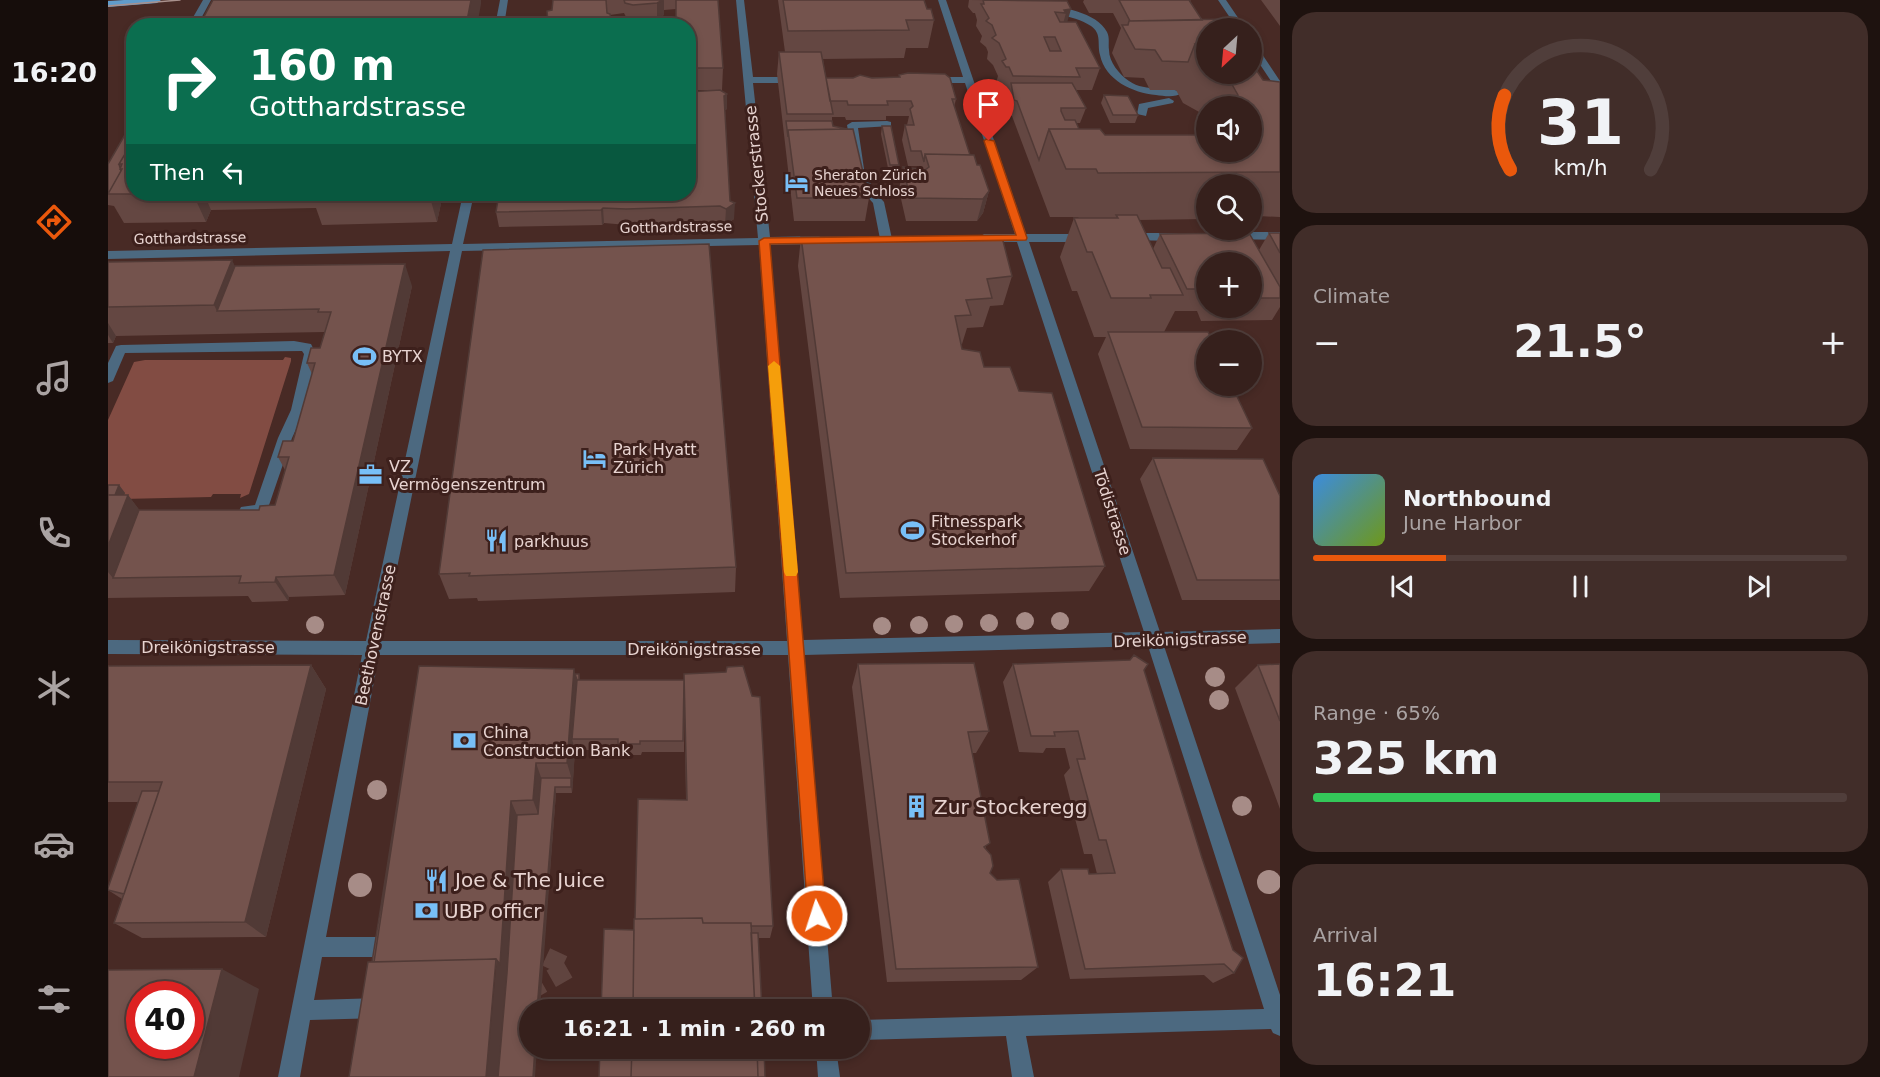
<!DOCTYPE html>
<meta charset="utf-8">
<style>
:root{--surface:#36201c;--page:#412d29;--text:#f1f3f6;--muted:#aaa3a3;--line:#503e3b;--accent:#ea580c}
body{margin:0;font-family:"DejaVu Sans",sans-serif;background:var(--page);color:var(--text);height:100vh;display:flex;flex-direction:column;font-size:22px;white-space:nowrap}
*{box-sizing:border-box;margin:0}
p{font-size:20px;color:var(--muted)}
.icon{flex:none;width:33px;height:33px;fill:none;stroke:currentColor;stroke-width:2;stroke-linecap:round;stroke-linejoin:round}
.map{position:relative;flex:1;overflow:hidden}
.drawer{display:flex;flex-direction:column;gap:12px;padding:12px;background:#1e120f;width:600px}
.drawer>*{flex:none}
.hud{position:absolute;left:18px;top:18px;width:570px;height:183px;border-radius:24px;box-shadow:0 3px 9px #0003,0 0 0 2px var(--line);background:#0b6e4f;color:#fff;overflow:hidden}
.needle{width:39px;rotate:206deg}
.controls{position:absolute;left:1088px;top:18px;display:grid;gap:12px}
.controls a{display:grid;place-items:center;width:66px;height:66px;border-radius:50%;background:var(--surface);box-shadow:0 3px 9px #0003,0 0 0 2px var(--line);font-size:30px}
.speed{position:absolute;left:18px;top:981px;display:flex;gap:12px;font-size:30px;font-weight:700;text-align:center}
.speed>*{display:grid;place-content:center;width:78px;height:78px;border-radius:50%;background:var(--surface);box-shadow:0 3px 9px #0003,0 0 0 2px var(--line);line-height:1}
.speed .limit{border:9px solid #d22;background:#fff;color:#111}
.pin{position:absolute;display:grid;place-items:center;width:51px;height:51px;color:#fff;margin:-62px -26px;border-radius:50% 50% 50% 0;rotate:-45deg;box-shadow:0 0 6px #0007}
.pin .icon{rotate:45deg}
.me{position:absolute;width:66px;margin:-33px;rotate:356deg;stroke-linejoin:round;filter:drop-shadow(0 0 4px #0008)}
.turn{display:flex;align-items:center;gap:21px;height:126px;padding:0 24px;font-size:27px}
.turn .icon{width:78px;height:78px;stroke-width:2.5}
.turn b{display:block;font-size:42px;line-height:51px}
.then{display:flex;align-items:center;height:57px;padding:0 24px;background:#0003;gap:12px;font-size:22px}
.big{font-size:45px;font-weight:600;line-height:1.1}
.drawer .card{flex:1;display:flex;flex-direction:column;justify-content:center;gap:9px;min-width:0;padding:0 21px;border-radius:24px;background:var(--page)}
.drawer .dial{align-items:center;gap:0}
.dial svg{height:156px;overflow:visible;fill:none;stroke:var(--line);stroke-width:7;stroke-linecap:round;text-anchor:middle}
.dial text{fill:var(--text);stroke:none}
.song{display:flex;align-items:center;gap:18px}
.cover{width:72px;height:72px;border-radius:9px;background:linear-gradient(135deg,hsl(210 70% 55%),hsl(80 70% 35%))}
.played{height:6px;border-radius:3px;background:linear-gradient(90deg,var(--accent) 25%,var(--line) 25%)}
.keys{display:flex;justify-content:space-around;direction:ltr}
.heat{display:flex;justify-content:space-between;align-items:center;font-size:33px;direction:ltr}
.charge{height:9px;border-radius:4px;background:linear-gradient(90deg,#34c759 65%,var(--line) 0)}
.trip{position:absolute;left:411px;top:999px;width:351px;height:60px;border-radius:30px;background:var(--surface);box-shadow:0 3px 9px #0003,0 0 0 2px var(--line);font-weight:600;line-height:60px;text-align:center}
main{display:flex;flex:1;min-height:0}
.dock{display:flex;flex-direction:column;width:108px;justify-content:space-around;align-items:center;background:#160d0b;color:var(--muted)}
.dock .icon{width:42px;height:42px}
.dock .active{color:var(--accent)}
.dock b{font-size:27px;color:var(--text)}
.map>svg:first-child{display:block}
.green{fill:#824c43}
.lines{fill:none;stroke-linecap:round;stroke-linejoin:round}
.minor-tunnel{stroke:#60443f;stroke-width:19;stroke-dasharray:19 10;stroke-linecap:butt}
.minor{fill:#4c6980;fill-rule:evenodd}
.major{fill:#609ccb;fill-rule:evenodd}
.tram{stroke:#a9918d;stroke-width:1.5}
.tree{fill:#a78c87}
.wall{fill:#644742;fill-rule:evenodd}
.shaded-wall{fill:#513a36}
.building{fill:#74534d;stroke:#513a36;stroke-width:1.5;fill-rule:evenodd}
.route{fill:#ea580c;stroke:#983908;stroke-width:1.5}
.slow{fill:#f59e0b}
.labels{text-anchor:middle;stroke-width:6;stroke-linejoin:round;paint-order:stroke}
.far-poi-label{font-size:14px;fill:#e8d4d1;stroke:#3d201c;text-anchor:start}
.far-street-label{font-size:14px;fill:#e8d4d1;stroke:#3d201c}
.street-label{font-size:16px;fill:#e8d4d1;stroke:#3d201c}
.poi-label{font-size:16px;fill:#e8d4d1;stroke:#3d201c;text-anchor:start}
.near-poi-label{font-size:20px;fill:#e8d4d1;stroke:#3d201c;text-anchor:start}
</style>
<main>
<nav class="dock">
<b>16:20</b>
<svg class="icon active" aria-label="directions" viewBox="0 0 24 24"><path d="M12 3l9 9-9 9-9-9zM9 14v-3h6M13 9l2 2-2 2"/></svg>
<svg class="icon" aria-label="music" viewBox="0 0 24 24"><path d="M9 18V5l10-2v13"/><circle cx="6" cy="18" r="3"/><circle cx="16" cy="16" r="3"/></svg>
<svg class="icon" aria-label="phone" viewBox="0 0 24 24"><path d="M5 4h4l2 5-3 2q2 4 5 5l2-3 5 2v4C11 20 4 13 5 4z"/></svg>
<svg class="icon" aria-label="climate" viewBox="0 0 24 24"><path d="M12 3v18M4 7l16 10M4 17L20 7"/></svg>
<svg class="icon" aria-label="car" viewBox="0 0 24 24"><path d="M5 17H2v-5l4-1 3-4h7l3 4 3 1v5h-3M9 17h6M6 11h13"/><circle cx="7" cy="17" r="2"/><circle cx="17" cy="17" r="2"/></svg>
<svg class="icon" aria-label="filters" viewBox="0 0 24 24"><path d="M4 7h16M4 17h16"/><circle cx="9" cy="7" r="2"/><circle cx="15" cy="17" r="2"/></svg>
</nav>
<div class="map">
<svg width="1172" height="1077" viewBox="0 0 1172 1077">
<rect width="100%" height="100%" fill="#482a25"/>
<path class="green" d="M177,357L183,358V361L141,494L132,498L133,494H105L103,497L14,499L16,493H0V420L26,362L37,360H175Z"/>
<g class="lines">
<path class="minor-tunnel" d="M418,993L462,968L419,948"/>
<path class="minor" d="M95,0H103L89,26H80Z
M392,0H400L396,26H387Z
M628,0H636L645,77H670L675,80L670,83H645L662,237L711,236L717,240L711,244L662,245L695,640L1036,632L909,242H876L870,238L876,234H907L857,83H821L816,80L821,77H855L830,0H838L918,234H978L984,238L978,242H921L1052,632L1172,629V643L1056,646L1172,995V1036L1165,1033L1163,1029L918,1036L926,1077H904L898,1036L752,1040V1020L1156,1009L1040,646L696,655L725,1010H705L680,655H271L218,937H286L293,940L296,947L293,954L286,957H214L206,1000L272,998L279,1001L282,1008L279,1015L272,1018L202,1020L192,1077H170L254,655L0,654V640L258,641L342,251L0,259V251L344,244L355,194H366L355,244L650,238ZM651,245L679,641H274L354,251Z
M921,0H930L932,3C952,7 989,12 999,32C1002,38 1000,44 1001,50C1001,62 1011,74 1021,81C1038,93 1063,85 1074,93C1067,98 1056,96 1048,95C1025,93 997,80 992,55C989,43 994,34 983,26C966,14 931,14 921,0Z
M1110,0H1118L1137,28H1129Z
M1143,41L1146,42L1172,81V91L1169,90L1143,51Z
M1061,98L1066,101L1065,103L1040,108L1038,116L1029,114L1031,104Z
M779,121L783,122V126L750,128L756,169L766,191L776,202L784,239L778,243L772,239L765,203L755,192L746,169L739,125L744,122Z
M1122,232H1172V240L1118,239L1116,236Z
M1020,233H1071L1077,237L1071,241L1016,240L1014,237Z
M186,341L203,344L208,354L197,410L184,438L159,511L157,515C149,518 141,518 133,515L131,511L133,507L147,505L170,438L183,410L196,354L194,351L17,353L5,381L0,383V363L8,346L13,345Z
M708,1048H728L732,1077H710Z"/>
<path class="major" d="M16,0H53L49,3L0,7V1Z"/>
<path class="tram" d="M0,6L72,0"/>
</g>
<g class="tree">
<circle cx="917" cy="621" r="9"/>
<circle cx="952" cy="621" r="9"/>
<circle cx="881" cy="623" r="9"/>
<circle cx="846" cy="624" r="9"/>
<circle cx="207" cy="625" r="9"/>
<circle cx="811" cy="625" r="9"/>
<circle cx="774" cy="626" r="9"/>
<circle cx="1107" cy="677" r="10"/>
<circle cx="1111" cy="700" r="10"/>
<circle cx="269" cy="790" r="10"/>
<circle cx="1134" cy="806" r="10"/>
<circle cx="1161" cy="882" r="12"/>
<circle cx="252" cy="885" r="12"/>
</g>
<path class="wall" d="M445,0H610L615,68L614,90H580V26L568,9L556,10V15L549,18L526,20L518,17L516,13L502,15L503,26H439L440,23L444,10Z
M670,0H816L819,9L826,20L820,48H798L796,58L715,59L718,78L791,77V75L848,99L846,107L862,155L869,165L881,191L875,213L869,221H798L791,190L795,167L811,169L810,166H800L794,140L797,125H799L801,116H778V120H738L737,117H724V121L725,126L761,198L757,221H686L669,74L671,52H677Z
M861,0L959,1V22L992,68L984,90H968L978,108L972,123H968L971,129L997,135H1091L1095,126L1143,106H1098V123L1093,113L1075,103L1068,90H1042L1036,78L1016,77L1004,53L1013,28L1005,13H981L975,2L976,0H1083L1082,1L1098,28V74H1143V57L1146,62L1145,64L1155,80L1172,82V217L1150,216L1148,219H1143V184H1098V219L1031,220L1045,249L1052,234L1151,250L1161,233H1172V307L1164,320L1093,321L1089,311H1067L1056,332L1144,428L1129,450L1022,449L990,354L998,337H986L969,291H964L952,257L966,218H971L970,217H942L904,116L901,115L898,98L895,89H892L888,83L890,76L885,65L879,59L880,52L878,47L872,42L874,36L868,26L869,20L867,13H865L860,7ZM1098,262H1143V308H1098Z
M1153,0H1172V26Z
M580,92L619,109L617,110L622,201L626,219L617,225L612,222L519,225L496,223L494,225L391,227L388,212L580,194Z
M996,95L1030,115L1027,123H1002L993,103Z
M26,119V194H335L329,222L214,225L208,208L103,210L98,222L16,223L6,206L0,205V164Z
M774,126L791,165L790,173H781L773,134Z
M693,237L904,276L895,305L882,306L875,327L859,328L854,344H853L854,349L876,367L911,391L997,566L981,591L732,598L690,266Z
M0,262L127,266L304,286L237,595L181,597L180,601L144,602L140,596L0,598V485H11L17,493L16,495H20L31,510H151L167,505L177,470L170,457L185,441L204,374L199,363L212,348L217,332L8,336L5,343H0Z
M1045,458L1172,496V600H1074L1032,479Z
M628,567L627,592L370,601L369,598L341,599L331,574Z
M750,664L881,731L868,753H864L878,849L882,873L930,967L913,980L779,982L744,687Z
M905,664L1036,670L1126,973L1105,983L1096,975L962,979L940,882L953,869L981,874H989L984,854H976L956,775L962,768L957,748H938L935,753L911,752L895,682Z
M1172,664V809L1127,688L1150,665Z
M203,665L218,689L158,937L34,938L6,923L14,899L0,890L30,802H0V666Z
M467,674H471L472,680H576L665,926L662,938H650L526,930L527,919L578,800L576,692V752H534L533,755H512L511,750H467L464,793H448L434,972L264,962Z"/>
<path class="shaded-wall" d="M363,0H373V4L369,26H358Z
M556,0V15L549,18V3Z
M963,9L957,30L953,31L958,13L956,10Z
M503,19V26H498V21Z
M619,94V109L615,111L616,96Z
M881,191L875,213L869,221L875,199Z
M85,194H96L103,210L98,222Z
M321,194H335L329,222Z
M627,203L626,219L617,225L618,209Z
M495,208L496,223L494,225L493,210Z
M124,260L138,289L109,311L120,333L106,305Z
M297,264L304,286L237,595L226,575Z
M0,323L8,336L5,343L0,335Z
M11,485L17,493L11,507L5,499Z
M20,495L47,530L5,578L0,572V546Z
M168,577L181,597L180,601L167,582Z
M203,665L218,689L158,937L137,922Z
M466,669L470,686L471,674L472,680L464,739L467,750L465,783L459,763Z
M428,763L435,783L432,819L425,800Z
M463,778L465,783L464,793L463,787Z
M447,787L448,793L432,1010H429Z
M403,801L411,820L393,1077H378Z
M114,969L151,989L131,1077H86Z
M427,1048H429L427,1077H425Z"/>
<path class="building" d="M105,0H363L358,26H91Z
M445,0H498L499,13L502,14L503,19L498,21V26V24H440V26H439L440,23L439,11L444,10Z
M516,0H555L549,3L525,5L517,3Z
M568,0H610L615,68H580V26H568Z
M675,0H816L819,9H823L826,20H798L801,30L680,31Z
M875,0L959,1L963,9L956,10L958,13L947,12L952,22H968L992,68H968L972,77L905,76L901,67H898L894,61L898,59L891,43L884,38L888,35L884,25L878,21L881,18L873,4H876ZM936,37H947L953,51H942Z
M1011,0H1081L1094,20L1022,21Z
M1119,19L1125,28H1098V44H1087L1080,62L1054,61L1047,50L1027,49L1014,25H1020L1021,21Z
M440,24H498V26H440Z
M1087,44H1098V58L1095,57Z
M671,52H713L725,114H679Z
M1143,62L1155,80L1172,82V172L990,173L988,169H958L941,129H992L997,135H1092L1095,126L1098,124V152H1143V106H1120L1128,100L1130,95L1118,74H1143Z
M800,73L837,74L842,78L848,99H844L862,155L817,154L816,162L813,151H803L797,125H806L802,109L805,106L803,101H779L780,105H740L739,101H722L718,78H745L752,75L764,78L792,77L791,75Z
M903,83H964L978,108H953V111L957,120H967L971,129H941L931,160L909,101L906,100Z
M612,90L619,94L616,96L622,201L627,203L618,209L612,206L518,209L495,208L493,210L388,212L391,194H580V92Z
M996,95L1020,96L1030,115H1005Z
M26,119V139L11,164L13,171L0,194V164Z
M678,121H724L725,126L739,129L680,130V137Z
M774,126H783L791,165H782Z
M745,129L761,198H689L680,130Z
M26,139V194H48H0L14,169H12L14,164H11Z
M817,154L866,155L869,165H872L881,191L875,199L802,198L795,167L817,170L821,167Z
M205,194H322L204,196Z
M1008,215H1029L1054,268H1062L1075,295H1042L1043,298H1003L984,252H979L966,218H1010Z
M1141,233L1172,287V298H1143V262H1098V289H1079L1052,234Z
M1161,233H1172V253Z
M693,237H894L904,276L879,279L884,298L858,300L863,315L847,316L854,349L872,352L876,367H902L911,391L944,393L997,566L738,573Z
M601,244L628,567L361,576L362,573L331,574L375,250Z
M124,260L106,305L0,307V262Z
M297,264L226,575L168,577L167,582L131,583L133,576L5,578L31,510H151L152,506L167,505L181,457H170L175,441H185L207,363H199L203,348H212L223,312H210L211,309L109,311L127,266Z
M1000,332H1100L1104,340H1098V386H1124L1144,428L1034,427Z
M1045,458L1155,459L1172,496V580H1089Z
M0,485H11L7,495H0Z
M0,495H20L0,546Z
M1026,655L1040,664L1036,670L1094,858L1125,950L1135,958L1126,973L1116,964L977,969L953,869H980L981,874L1007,873L998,840H991L969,759H977L970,731L946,732L947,736H923L905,664L1022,660Z
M866,663L881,731L860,732L882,843L876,847L883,855L885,866L882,873L889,880L911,879L930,967L788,969L750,664Z
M1172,664V721L1150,665Z
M203,665L137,922L6,923L54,782H0V666Z
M311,666L466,669L459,763H428L425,800L403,801L392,964L388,959L266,962Z
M635,666L644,696L652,697L665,926H643V923H595L594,918L527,919L530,799L579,800L576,674L618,672L619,667Z
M467,674H471V680H469Z
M469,680H576L575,741H532V744H510V739H464Z
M307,692L266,962H264Z
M433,778H463V787H447L429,1010H422V1048H427L425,1077H390L399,973L409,815L430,814Z
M34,791H51L16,894L0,890V888Z
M594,918L595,923H643L647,1010H525L526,919Z
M496,929L526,930L525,1010H493Z
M643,933H650L654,1010H647Z
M388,959L378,1077H241L260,962Z
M114,969L86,1077H0V970ZM32,994H82V1046H32Z
M492,1048H524L523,1077H491Z
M524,1048H649L650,1077H523Z
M649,1048H656L657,1077H650Z"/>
<path class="route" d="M878,139L886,141L919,238L918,240L662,244L718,916L715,922L709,925L703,922L700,916L651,241L656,238L908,235L876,141Z"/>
<path class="slow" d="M666,361L672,366L690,572L688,576H678L676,572L660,366Z"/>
<defs>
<symbol id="hotel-bare" viewBox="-9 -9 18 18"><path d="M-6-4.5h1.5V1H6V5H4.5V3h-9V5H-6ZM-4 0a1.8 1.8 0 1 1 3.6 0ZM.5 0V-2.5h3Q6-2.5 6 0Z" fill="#78bff7" stroke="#3d201c" stroke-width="2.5" paint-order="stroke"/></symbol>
<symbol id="stadium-bare" viewBox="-9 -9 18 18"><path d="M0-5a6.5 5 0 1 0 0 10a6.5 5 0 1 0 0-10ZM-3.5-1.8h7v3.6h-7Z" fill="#78bff7" stroke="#3d201c" stroke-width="2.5" paint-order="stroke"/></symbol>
<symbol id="office-bare" viewBox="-9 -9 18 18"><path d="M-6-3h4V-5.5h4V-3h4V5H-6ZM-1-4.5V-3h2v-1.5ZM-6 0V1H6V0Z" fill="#78bff7" stroke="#3d201c" stroke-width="2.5" paint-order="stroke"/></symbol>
<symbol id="restaurant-bare" viewBox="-9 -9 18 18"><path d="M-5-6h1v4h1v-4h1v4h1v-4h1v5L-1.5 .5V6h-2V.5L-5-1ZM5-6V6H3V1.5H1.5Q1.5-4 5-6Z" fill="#78bff7" stroke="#3d201c" stroke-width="2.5" paint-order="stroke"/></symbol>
<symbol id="bank-bare" viewBox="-9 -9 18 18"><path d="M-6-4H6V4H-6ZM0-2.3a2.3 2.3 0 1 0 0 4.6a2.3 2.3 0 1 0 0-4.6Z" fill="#78bff7" stroke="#3d201c" stroke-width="2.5" paint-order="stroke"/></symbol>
<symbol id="building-bare" viewBox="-9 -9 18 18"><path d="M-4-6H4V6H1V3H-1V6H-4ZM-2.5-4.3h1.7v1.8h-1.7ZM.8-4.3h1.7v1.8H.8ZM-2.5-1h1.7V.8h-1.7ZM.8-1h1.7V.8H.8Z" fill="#78bff7" stroke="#3d201c" stroke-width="2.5" paint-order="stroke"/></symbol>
</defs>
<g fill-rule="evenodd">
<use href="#hotel-bare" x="672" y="166" width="33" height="33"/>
<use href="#stadium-bare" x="240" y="340" width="33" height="33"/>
<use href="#hotel-bare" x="470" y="442" width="33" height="33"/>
<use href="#office-bare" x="246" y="458" width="33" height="33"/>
<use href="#stadium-bare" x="788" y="514" width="33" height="33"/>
<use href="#restaurant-bare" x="372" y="524" width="33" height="33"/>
<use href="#bank-bare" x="340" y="724" width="33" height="33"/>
<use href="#building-bare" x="792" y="790" width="33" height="33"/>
<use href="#restaurant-bare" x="312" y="864" width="33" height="33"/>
<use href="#bank-bare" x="302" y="894" width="33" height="33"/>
</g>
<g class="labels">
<g class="far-poi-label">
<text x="706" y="180">Sheraton Zürich<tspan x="706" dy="16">Neues Schloss</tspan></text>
</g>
<g class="far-street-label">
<text transform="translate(568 227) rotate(-1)" y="5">Gotthardstrasse</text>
<text transform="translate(82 238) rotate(-1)" y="5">Gotthardstrasse</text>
</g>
<g class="street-label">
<text transform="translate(648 164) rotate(-96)" y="6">Stockerstrasse</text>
<text transform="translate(1005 512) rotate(72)" y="6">Tödistrasse</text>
<text transform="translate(267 635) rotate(-78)" y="6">Beethovenstrasse</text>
<text transform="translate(1072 639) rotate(-2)" y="6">Dreikönigstrasse</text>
<text x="100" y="653">Dreikönigstrasse</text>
<text x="586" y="655">Dreikönigstrasse</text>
</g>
<g class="poi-label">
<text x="274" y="362">BYTX</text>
<text x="505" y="455">Park Hyatt<tspan x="505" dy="18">Zürich</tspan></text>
<text x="281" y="472">VZ<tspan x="281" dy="18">Vermögenszentrum</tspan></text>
<text x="823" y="527">Fitnesspark<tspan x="823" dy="18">Stockerhof</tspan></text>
<text x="406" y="547">parkhuus</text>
<text x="375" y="738">China<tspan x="375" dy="18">Construction Bank</tspan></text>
</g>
<g class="near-poi-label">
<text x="826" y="814">Zur Stockeregg</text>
<text x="347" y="887">Joe &amp; The Juice</text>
<text x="336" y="918">UBP officr</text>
</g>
</g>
</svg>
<div class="controls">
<a><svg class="needle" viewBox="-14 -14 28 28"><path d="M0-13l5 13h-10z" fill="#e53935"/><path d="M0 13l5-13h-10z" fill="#aaa3a3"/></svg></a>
<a><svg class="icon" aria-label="sound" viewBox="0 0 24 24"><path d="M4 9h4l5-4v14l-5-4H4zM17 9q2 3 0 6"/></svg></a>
<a><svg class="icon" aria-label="search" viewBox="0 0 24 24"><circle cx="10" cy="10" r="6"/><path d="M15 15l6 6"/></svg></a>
<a>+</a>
<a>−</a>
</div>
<div class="speed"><div class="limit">40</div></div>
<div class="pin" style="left:881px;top:141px;background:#d93025"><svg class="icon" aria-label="arrive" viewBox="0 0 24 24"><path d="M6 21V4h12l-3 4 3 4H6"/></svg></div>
<svg class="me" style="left:709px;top:916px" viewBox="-20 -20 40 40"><circle r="17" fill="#ea580c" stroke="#fff" stroke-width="3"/><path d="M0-11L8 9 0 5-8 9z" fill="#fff"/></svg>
<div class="trip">16:21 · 1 min · 260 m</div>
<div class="hud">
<div class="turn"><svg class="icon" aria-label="right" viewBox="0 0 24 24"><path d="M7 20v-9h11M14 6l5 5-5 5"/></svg><div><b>160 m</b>Gotthardstrasse</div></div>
<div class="then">Then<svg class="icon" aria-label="left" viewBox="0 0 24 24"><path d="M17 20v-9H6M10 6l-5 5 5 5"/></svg></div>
</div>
</div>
<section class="drawer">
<div class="card dial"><svg viewBox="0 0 100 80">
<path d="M14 69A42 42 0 1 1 86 69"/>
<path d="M14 69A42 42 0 0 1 11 31" stroke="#ea580c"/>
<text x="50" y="56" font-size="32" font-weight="700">31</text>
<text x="50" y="72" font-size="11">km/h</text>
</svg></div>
<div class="card"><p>Climate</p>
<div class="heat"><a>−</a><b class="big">21.5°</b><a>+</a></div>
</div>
<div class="card">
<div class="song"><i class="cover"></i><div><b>Northbound</b><p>June Harbor</p></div></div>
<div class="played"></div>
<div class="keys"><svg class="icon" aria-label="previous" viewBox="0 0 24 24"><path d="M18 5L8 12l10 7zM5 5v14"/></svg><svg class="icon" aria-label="pause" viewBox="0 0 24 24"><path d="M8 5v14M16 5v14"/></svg><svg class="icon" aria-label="next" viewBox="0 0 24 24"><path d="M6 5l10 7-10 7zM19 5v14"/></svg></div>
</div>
<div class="card"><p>Range · 65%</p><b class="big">325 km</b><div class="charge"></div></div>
<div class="card"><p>Arrival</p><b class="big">16:21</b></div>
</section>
</main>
